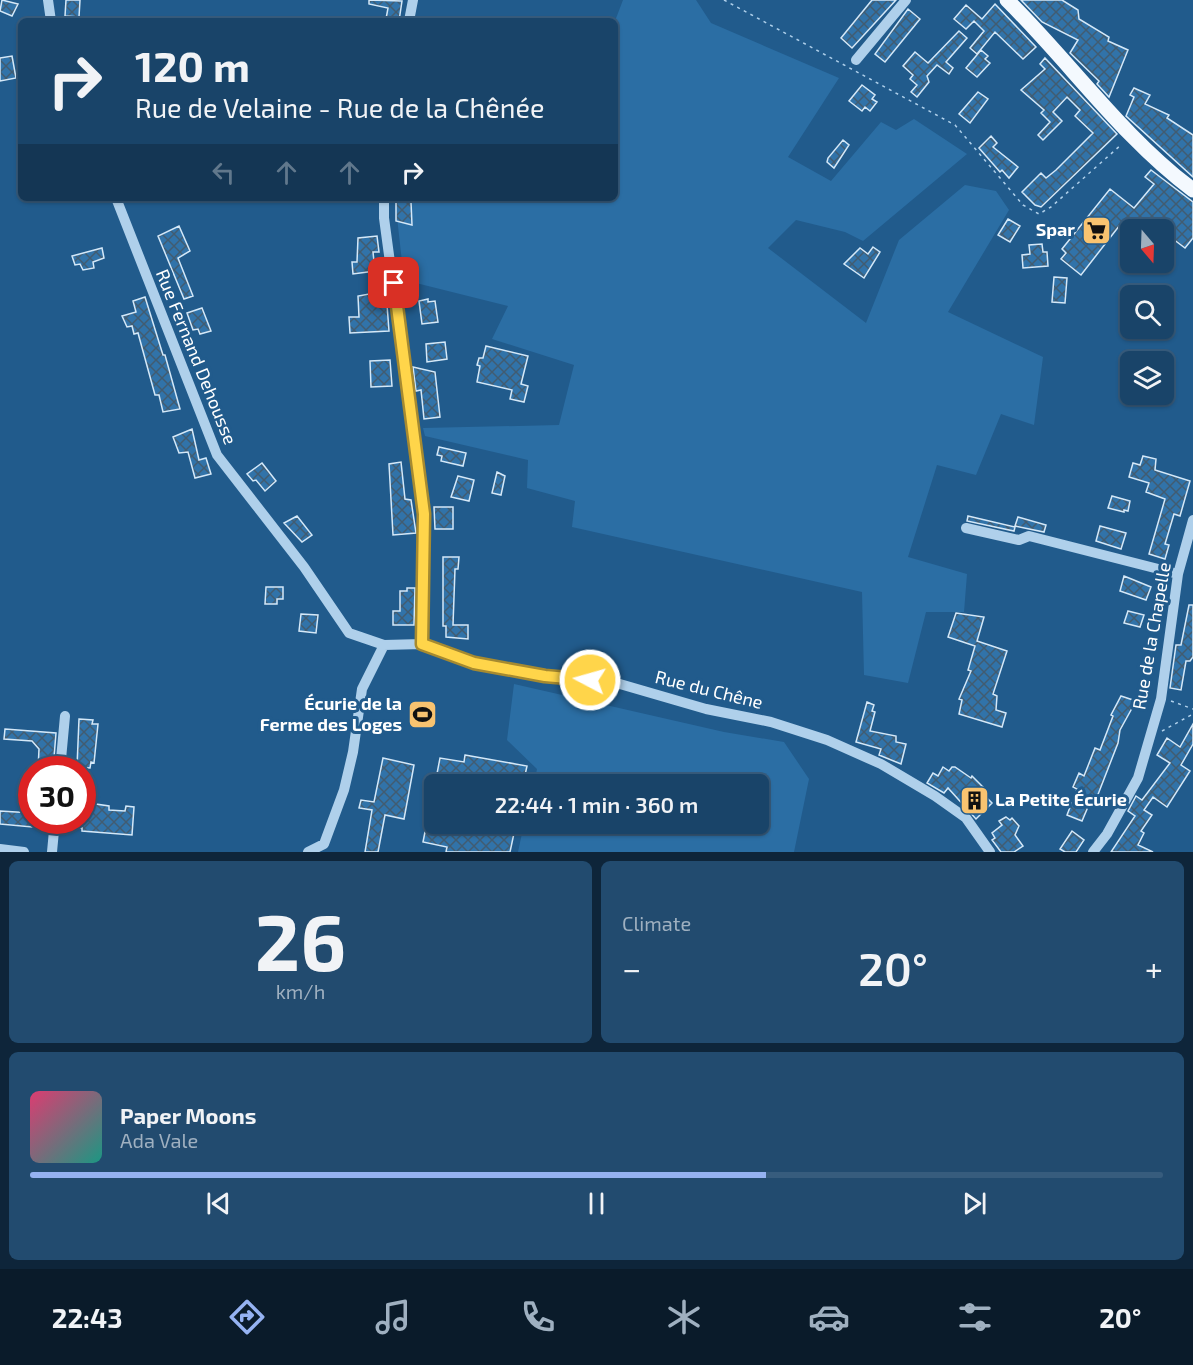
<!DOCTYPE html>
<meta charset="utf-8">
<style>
:root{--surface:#194469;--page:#224b6f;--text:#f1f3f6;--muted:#9fb0c0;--line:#375c7d;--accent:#95b2f1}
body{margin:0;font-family:"Exo 2",sans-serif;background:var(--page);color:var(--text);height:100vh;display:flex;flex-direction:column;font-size:22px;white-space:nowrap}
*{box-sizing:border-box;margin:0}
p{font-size:20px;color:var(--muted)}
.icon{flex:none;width:33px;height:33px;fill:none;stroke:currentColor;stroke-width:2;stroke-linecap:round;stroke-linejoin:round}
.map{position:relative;height:852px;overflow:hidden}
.side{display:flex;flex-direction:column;gap:9px;padding:9px;background:#0e253a;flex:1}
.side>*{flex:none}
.banner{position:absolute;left:18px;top:18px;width:600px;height:183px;border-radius:9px;box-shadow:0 2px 4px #0004,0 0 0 2px var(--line);background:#194469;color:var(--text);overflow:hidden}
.needle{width:39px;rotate:161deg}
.fabs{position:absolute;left:1120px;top:219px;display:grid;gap:12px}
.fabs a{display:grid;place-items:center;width:54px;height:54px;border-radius:9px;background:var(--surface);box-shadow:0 2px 4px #0004,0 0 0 2px var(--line);font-size:30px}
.speed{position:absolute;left:18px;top:756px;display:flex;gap:12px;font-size:30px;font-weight:700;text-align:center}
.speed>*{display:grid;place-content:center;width:78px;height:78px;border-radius:50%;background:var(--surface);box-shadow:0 2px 4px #0004,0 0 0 2px var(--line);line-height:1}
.speed .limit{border:9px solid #d22;background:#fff;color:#111}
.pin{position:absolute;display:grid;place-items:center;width:51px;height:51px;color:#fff;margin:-26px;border-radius:12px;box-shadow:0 3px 9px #0006}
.me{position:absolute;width:66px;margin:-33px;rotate:276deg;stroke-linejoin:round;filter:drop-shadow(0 0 4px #0008)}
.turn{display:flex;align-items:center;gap:21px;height:126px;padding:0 18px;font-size:27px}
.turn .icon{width:78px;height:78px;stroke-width:2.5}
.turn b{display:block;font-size:42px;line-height:51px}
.lanes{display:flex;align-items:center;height:57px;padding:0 18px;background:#0003;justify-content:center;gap:30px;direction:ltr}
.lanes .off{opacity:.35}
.big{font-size:45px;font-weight:600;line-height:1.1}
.side .widget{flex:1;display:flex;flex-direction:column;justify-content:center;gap:9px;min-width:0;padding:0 21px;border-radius:9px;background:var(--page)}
.side .dial{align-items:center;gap:0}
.dial b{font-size:78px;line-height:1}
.song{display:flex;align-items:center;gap:18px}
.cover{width:72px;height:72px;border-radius:9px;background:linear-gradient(135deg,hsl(340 70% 55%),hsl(170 70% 35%))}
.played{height:6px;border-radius:3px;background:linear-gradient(90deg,var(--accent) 65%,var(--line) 65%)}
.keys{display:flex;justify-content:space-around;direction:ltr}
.heat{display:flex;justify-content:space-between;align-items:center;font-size:33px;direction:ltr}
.side .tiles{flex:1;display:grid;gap:9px;grid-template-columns:1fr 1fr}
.widget:last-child{grid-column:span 2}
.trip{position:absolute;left:424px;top:774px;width:345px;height:60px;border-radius:9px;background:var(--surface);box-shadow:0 2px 4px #0004,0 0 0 2px var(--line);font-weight:600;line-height:60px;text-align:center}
.menu{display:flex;height:96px;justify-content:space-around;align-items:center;background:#0a1b2a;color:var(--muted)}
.menu .icon{width:42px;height:42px}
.menu .active{color:var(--accent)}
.menu b{font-size:27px;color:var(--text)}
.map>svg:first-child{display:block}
.grass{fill:#2b6ea4}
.building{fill:url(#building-cross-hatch);stroke:#d4e8f8;stroke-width:1.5}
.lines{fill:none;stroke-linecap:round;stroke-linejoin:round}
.path{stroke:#afd0eb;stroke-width:1.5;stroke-dasharray:3 4.5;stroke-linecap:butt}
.minor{stroke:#afd0eb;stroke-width:10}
.major{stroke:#f4f9fe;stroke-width:15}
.route-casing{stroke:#a68a30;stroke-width:15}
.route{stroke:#ffd54a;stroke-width:10}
.labels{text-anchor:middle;stroke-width:6;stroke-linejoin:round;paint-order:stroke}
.poi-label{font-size:18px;font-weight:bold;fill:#fff;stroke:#215b8c;text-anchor:end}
.street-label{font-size:18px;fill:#fff;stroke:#215b8c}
</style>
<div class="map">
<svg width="1193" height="852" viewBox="0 0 1193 852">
<defs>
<pattern id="building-cross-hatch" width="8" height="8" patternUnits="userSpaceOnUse" patternTransform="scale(1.5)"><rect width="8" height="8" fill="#3173a9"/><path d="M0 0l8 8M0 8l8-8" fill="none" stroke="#415c71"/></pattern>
</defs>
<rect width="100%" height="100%" fill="#215b8c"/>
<path class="grass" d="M623,0H696L711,23L839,78L788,157L831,181L881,122L896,130L914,119L967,154L863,241L845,232L796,220L768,248L866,323L899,240L965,185L996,191L1009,210L948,312L1043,357L1034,425L1001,414L976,475L937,465L908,557L967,574L964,612H926L908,683L864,675L862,592L572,527L575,501L527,488L528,460L425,436L423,428L559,425L574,365L492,339L508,306L404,280L397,217L398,198H615V21Z
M514,684L724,732L784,742L809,779L794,852H518L524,824H759V784H534L537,769L507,740Z"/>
<path class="building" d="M2,0L18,4L12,16L0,11Z
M66,0H80L79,17L65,16Z
M369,0L402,1L399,21L386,19L388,8L369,4Z
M872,0H896L852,48L841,38Z
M1021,0H1062L1078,10L1079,19L1109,37L1108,41L1128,50L1109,97L1097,84L1099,81L1070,53L1078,40L1042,22Z
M995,4L1036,47L1023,59L995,32L977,54L970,48L984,31L974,21L966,29L954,19L966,5L982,19Z
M908,9L920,19L885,62L875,54Z
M959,31L967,38L946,62L953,68L949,74L937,65L927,76L929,82L917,97L911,92L917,85L910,79L913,75L903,66L915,52L928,63Z
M981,50L988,56L985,59L990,63L977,77L966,68Z
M12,56L16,78L0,81V58Z
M1045,58L1117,134L1041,207L1035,205L1022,192L1041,173L1046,178L1056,170L1093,133L1075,116L1080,110L1067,97L1053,112L1062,121L1043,140L1038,135L1050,122L1041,113L1044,110L1021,90L1045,69L1040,64Z
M862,85L875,95L872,99L877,102L870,111L865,107L862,111L849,101Z
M1134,88L1150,95L1145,104L1169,115L1167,118L1193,135V177L1126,116L1134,97L1130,95Z
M978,92L988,99L970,123L959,114Z
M991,136L997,143L993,147L1018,167L1009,178L1002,170L1000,172L979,148Z
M843,140L849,145L834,168L827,162L828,158Z
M1151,170L1193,202V238L1185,248L1173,239L1164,250V230H1142L1131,221L1128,225L1123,221L1081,275L1061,259L1066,253L1062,249L1110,189L1134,208L1154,184L1145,177Z
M396,198H407L406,202H411L412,225L396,221Z
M1008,219L1020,226L1010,242L998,235Z
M179,226L190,251L178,258L193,296L184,299L158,236Z
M377,236L379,252H373L375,271L353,274L352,262H357L358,238Z
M1042,244L1043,252H1047L1048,266L1023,268L1022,255L1030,254L1029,245Z
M873,247L880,252L864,278L844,264L860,248L868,254Z
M102,248L104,258L93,262L94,268L83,270L80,264L75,265L72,256Z
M1054,277L1067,278L1065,303L1052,302Z
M386,291L389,331L350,333L349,317H359L358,296Z
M145,297L163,355H165L180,409L163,412L159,395H155L138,333L134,334L132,326L127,327L122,316L136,312L133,301Z
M428,299V302L435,301L438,322L422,324L419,301Z
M202,308L211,331L200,334L198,329L193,330L187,313Z
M445,342L447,359L427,362L426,344Z
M486,346L528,356L521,384L528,386L524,402L510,399L512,390L477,382L480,366L477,365L479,358H483Z
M390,360L392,386L371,387L370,361Z
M413,367L435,372L440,417L424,419L421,390L416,391Z
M192,429L199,460L206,458L211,474L195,478L188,452L179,453L173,437Z
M439,447L466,453L463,466L441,461L442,456L437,455Z
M1143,456L1156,459L1155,470L1190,481L1180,516L1174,514L1165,544L1169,545L1165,559L1149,554L1165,499L1146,492L1149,483L1129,477L1133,463L1140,465Z
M401,462L405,499L411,500L416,533L393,535L389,464Z
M262,463L276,481L265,491L256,480L253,481L247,474Z
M497,472L505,476L501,495L492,493Z
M458,476L474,480L469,501L451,497Z
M1112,496L1130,501L1128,511L1124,510V512L1108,508Z
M434,507H453V529H435Z
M297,516L312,535L302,542L284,523Z
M968,516L1015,527L1014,531L967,521Z
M1018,517L1046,525L1044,532L1015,526Z
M1100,526L1126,533L1121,549L1096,541Z
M443,557H459L458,569H455L453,625H468V639L446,637V626H443Z
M1124,576L1151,587L1146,600L1120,591Z
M266,587H283V599H277V604H265Z
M407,588H415L414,625H393V611H400V591H407Z
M1189,605H1193V657L1190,661H1186L1181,690L1170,688L1176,645H1181Z
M1128,611L1144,615L1140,627L1124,623Z
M956,613L984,617L977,641L1007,651L993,694L997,696L996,710L1006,713L1002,727L959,714L962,700L959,699L971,671L968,670L975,646L948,637Z
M301,614L318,615L316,633L299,631Z
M1121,696L1136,701L1120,730L1118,743L1097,797L1093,795L1082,821L1067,815L1077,789L1073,787L1079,773L1084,776L1095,748L1100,750L1113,716L1111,715Z
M867,702L874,705L872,711L875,712L870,731L896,736V742L906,744L901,764L879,755L881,749L856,742Z
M79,719L93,720L92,724H98L94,763L91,762L90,768L77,767Z
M1193,724V744L1181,765L1190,771L1167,807L1153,797L1144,810L1152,815L1141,831L1144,833L1138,845L1153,852H1111L1135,816L1128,811L1136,796L1142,800L1170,763L1157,755L1167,738L1180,747Z
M5,729L56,733L53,770H38L39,749L32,741L4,739Z
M465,755L527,766L523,784H435L440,758L464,762Z
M383,758L414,765L404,819L385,815L378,852H365L372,810L359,808L361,800L374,802Z
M943,767L949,771L952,767H955L971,778L972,776L985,789L982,793L992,803L976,819L948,788L944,793L927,783L933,773L938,776Z
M82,802L109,806V810L125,811L126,806L134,807L132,835L82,831V828L66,827L67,820H82Z
M431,802L435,803V824H516L510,852H446L447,847L423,842Z
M0,811L32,813V827L0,824Z
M1006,817L1010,820L1012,818L1019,826L1015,835L1023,846L1014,852H1001L992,840L995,838L992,833L1002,825L999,821Z
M1072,831L1084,840L1076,852H1065L1060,849Z"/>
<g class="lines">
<path class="path" d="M724,0L955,125L1023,205L1039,214L1051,207L1122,144
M1171,701L1193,709
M1162,731L1193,714"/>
<path class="minor" d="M48,0L51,21
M409,21L413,0
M856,60L906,0
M116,198L217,455L304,567L349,633L384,645L422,644L474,663L545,676L613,682L706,709L771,722L827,740L881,764L935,796L966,818L990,852
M384,198V218L424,514L422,644
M966,528L1019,540L1029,536L1178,574
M60,770L65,716
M0,849L24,852
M52,852L55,820
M308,852L324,844L344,790L353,752L362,689L384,645
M1093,852L1107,834L1138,778L1161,699L1178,574L1193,520"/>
<path class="major" d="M1007,0C1070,62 1122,137 1193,190"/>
</g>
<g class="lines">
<defs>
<path id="route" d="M394,283L424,514L422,644L474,663L545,676L590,680"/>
</defs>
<use href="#route" class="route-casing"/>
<use href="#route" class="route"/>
</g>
<defs>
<symbol id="supermarket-square" viewBox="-11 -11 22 22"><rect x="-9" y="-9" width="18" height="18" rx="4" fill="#f8c370" stroke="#215b8c"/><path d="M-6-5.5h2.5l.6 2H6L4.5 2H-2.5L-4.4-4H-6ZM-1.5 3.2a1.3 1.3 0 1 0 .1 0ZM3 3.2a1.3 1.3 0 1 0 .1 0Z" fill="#111"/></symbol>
<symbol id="stadium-square" viewBox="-11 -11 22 22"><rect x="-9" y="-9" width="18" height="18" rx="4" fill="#f8c370" stroke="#215b8c"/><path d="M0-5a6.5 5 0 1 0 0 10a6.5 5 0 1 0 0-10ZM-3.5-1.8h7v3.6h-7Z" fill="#111"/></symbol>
<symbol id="building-square" viewBox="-11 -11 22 22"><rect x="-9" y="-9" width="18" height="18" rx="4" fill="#f8c370" stroke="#215b8c"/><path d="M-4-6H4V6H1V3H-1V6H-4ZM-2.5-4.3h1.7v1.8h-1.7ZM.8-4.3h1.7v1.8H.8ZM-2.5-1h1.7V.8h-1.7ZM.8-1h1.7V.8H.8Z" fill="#111"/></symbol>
</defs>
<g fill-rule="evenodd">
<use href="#supermarket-square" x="1080" y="214" width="33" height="33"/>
<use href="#stadium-square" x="406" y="698" width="33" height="33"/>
<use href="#building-square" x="958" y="784" width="33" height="33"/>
</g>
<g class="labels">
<g class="poi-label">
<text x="1075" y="236">Spar</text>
<text x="402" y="710">Écurie de la<tspan x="402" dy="21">Ferme des Loges</tspan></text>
<text x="995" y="806" text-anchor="start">La Petite Écurie</text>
</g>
<g class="street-label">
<text transform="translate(196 357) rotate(68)" y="6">Rue Fernand Dehousse</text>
<text transform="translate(1152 636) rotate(-80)" y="6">Rue de la Chapelle</text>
<text transform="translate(709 690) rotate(14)" y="6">Rue du Chêne</text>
</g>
</g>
</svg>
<div class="fabs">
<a><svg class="needle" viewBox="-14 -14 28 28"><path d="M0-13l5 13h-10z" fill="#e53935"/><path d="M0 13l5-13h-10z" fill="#9fb0c0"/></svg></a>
<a><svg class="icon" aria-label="search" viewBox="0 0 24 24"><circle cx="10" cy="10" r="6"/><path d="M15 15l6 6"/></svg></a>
<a><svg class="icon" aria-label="layers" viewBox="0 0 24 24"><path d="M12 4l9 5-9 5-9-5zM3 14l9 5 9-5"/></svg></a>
</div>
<div class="speed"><div class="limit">30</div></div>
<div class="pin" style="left:394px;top:283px;background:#d93025"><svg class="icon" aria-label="arrive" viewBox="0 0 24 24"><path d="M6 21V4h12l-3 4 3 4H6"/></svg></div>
<svg class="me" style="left:590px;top:680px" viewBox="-20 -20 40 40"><circle r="17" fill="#ffd54a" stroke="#fff" stroke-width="3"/><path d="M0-11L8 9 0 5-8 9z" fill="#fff"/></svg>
<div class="trip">22:44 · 1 min · 360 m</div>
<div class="banner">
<div class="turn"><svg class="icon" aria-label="right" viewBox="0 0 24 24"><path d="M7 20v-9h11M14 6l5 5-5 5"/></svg><div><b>120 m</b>Rue de Velaine - Rue de la Chênée</div></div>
<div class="lanes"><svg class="icon off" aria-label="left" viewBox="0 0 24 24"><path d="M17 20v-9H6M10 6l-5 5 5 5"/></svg><svg class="icon off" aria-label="ahead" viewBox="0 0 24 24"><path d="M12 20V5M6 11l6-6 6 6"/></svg><svg class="icon off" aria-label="ahead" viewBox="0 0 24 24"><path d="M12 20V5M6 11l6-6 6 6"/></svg><svg class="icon" aria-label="right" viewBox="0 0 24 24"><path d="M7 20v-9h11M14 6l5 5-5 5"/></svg></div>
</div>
</div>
<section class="side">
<div class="tiles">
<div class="widget dial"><b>26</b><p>km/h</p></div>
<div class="widget"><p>Climate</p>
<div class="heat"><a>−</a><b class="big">20°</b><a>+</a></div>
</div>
<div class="widget">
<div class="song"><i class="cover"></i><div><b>Paper Moons</b><p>Ada Vale</p></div></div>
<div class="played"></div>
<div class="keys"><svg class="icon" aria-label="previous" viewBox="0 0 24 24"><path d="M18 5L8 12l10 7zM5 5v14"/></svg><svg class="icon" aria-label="pause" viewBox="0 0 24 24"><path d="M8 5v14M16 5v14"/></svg><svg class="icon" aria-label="next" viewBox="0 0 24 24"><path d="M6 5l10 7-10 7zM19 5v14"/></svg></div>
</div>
</div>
</section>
<nav class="menu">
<b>22:43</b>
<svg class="icon active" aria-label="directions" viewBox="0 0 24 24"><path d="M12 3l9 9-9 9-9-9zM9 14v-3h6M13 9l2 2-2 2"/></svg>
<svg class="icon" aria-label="music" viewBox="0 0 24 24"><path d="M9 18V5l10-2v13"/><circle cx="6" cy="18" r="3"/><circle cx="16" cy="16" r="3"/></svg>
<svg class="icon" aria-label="phone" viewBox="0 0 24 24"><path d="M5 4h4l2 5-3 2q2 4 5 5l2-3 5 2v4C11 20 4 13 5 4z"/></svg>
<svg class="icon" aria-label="climate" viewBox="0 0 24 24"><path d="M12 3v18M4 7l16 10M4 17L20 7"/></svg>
<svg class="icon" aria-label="car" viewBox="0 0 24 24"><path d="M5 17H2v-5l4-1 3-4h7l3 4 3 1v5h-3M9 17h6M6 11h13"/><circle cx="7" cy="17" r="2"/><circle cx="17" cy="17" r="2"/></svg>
<svg class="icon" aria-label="filters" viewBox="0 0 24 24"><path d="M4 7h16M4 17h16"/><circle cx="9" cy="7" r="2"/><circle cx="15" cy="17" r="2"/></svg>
<b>20°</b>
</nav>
